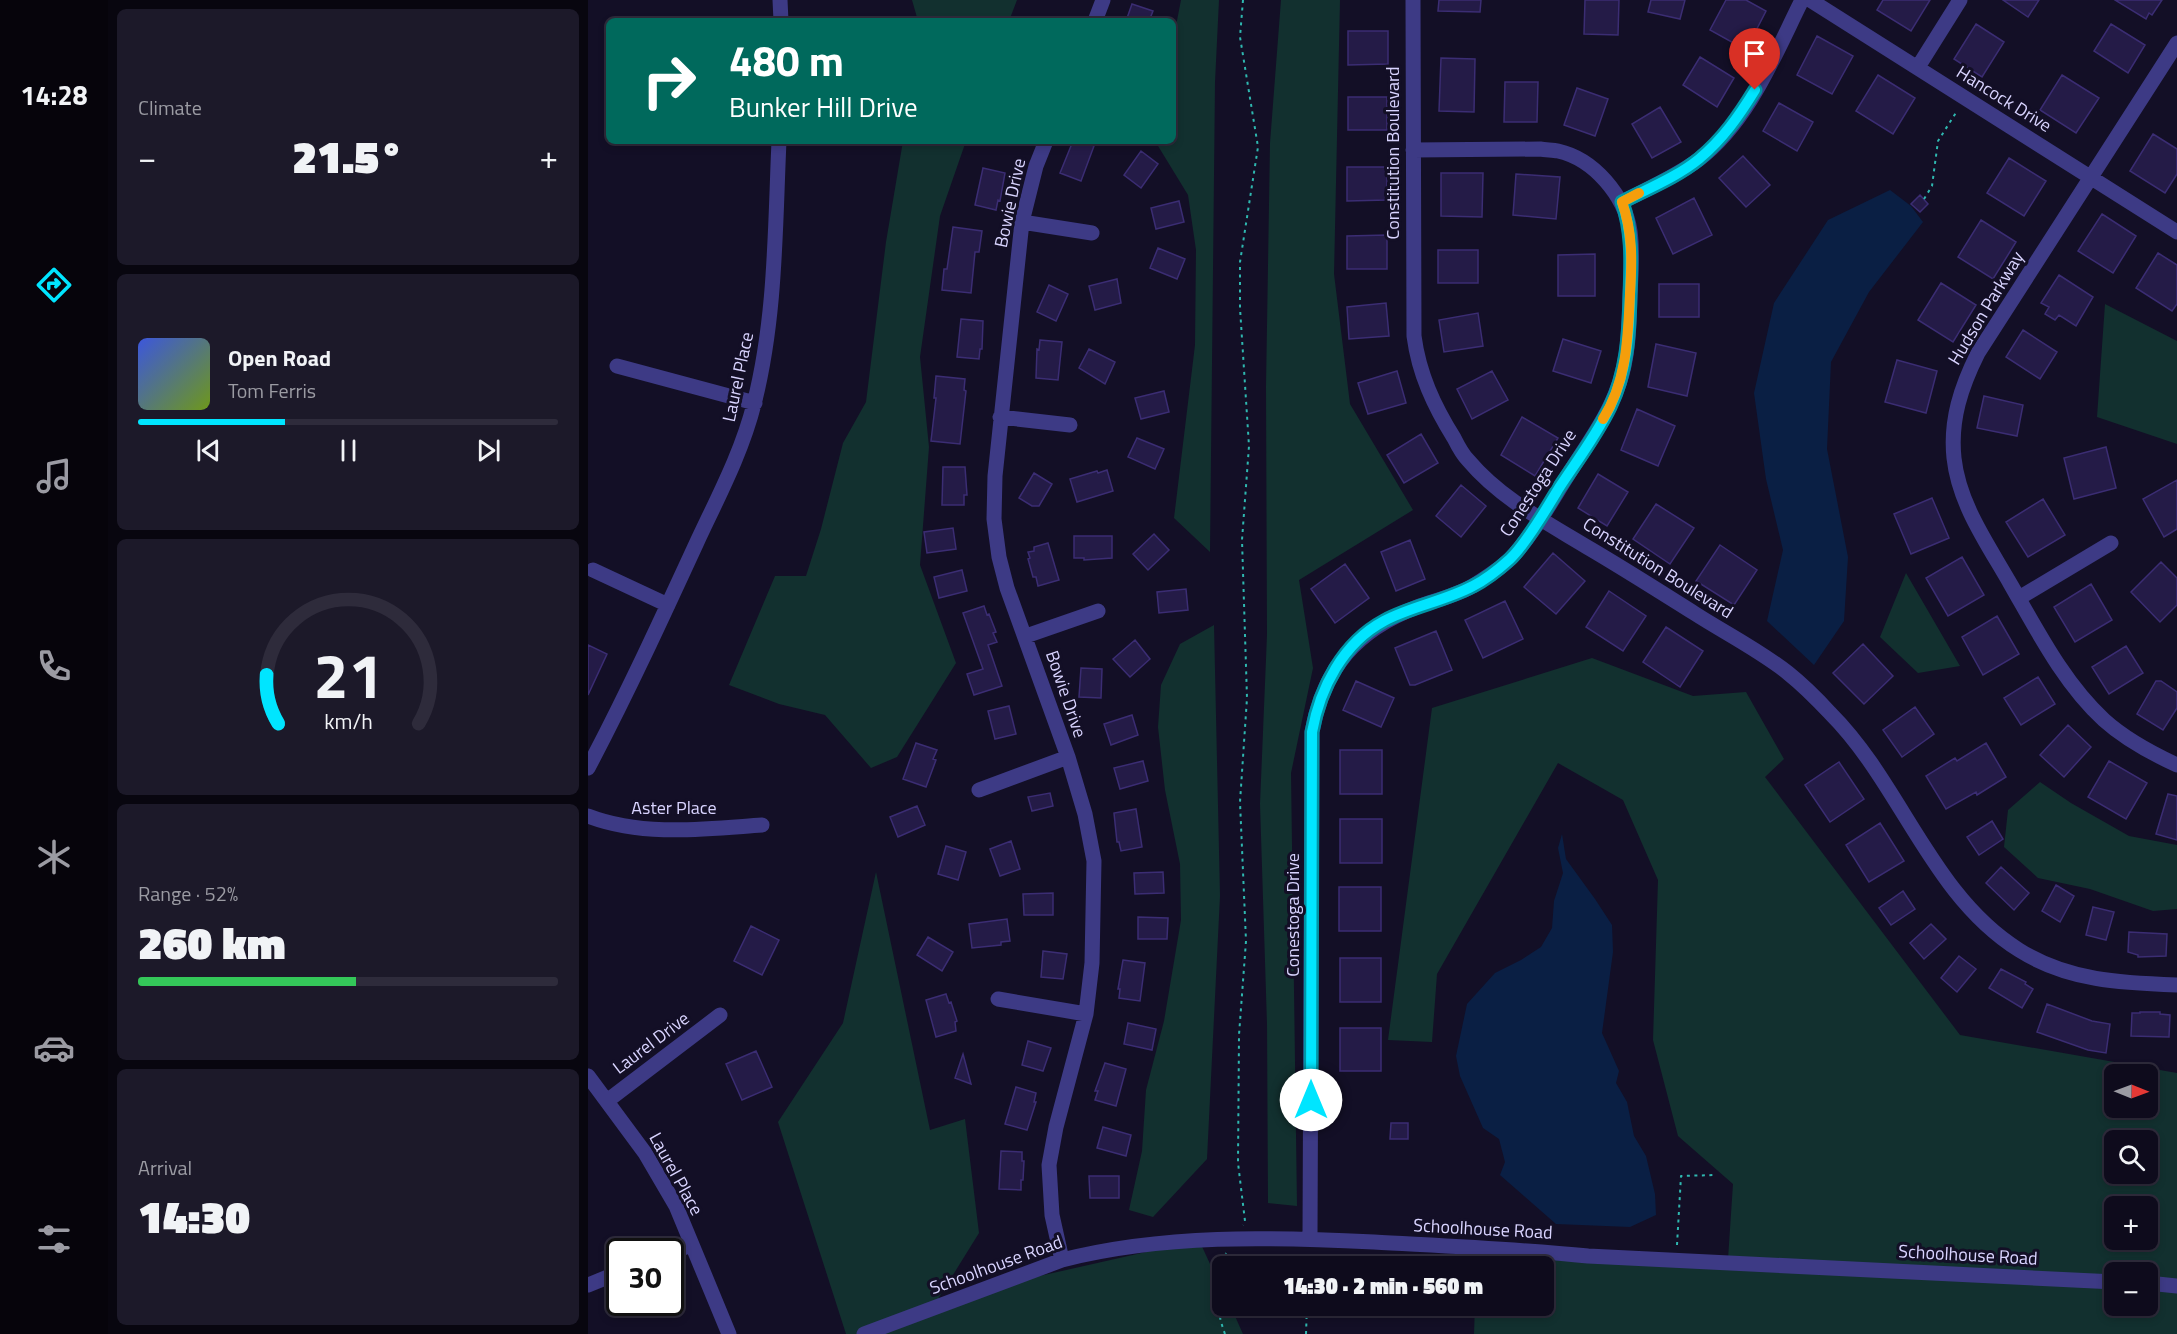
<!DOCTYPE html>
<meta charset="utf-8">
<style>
:root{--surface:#0e0b1c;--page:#1c1929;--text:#f1f3f6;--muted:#9b9ba3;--line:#2e2b3b;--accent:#00e5ff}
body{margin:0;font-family:"Titillium Web",sans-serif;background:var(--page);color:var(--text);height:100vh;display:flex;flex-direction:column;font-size:22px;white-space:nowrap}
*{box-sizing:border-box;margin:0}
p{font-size:20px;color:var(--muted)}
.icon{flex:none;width:33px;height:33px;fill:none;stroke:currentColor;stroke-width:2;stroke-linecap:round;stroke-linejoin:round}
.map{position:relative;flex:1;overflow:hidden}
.drawer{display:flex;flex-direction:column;gap:9px;padding:9px;background:#08060f;width:480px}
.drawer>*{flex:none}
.guide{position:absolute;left:18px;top:18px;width:570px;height:126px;border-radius:9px;box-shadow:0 3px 9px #0003,0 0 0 2px var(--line);background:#00695c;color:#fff;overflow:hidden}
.needle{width:39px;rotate:91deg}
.buttons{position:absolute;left:1516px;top:1064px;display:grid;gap:12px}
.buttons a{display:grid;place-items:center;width:54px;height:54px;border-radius:9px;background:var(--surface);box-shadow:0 3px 9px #0003,0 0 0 2px var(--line);font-size:30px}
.speed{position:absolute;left:18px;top:1238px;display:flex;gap:12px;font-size:30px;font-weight:700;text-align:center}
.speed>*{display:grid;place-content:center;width:78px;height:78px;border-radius:50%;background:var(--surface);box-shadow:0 3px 9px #0003,0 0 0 2px var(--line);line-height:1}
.speed .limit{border:3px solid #111;border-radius:9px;background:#fff;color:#111}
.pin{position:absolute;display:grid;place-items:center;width:51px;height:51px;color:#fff;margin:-62px -26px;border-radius:50% 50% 50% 0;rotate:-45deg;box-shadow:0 0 6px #0007}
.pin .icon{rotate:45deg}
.me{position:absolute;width:66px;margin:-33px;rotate:0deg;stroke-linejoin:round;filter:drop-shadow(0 0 4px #0008)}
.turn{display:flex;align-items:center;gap:21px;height:126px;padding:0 24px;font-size:27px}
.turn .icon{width:78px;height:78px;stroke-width:2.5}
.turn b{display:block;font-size:42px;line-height:51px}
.big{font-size:45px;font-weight:800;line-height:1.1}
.drawer .card{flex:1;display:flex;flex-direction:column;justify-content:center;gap:9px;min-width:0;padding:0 21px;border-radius:9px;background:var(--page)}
.drawer .dial{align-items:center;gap:0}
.dial svg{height:156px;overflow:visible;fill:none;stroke:var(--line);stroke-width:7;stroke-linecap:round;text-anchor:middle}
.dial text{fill:var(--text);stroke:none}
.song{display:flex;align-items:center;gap:18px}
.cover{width:72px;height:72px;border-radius:9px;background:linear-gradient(135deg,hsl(230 70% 55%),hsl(80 70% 35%))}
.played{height:6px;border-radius:3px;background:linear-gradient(90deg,var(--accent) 35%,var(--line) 35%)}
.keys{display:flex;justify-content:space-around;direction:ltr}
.heat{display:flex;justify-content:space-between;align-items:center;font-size:33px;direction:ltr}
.charge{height:9px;border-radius:4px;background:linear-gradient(90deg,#34c759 52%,var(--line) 0)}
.trip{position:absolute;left:624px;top:1256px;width:342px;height:60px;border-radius:9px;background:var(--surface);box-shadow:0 3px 9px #0003,0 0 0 2px var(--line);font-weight:800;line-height:60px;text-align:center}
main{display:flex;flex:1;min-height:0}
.tab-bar{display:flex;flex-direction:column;width:108px;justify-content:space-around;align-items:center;background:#06040b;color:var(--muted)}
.tab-bar .icon{width:42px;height:42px}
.tab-bar .current{color:var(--accent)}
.tab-bar b{font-size:27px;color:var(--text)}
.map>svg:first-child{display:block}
.green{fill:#12302f;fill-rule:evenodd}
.water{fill:#0a1f44}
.building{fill:#241b47;stroke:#3b2d73;stroke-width:1.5}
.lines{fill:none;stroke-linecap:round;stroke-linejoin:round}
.path{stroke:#2fb8b0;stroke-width:2;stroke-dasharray:3 4.5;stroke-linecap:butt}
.minor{stroke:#3d3a85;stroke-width:15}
.route-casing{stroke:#0095a6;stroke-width:15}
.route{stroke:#00e5ff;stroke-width:10}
.slow{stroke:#f59e0b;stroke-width:10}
.labels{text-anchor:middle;stroke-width:6;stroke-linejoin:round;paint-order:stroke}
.street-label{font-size:18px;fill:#d9d4ff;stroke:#130f26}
</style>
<main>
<nav class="tab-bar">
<b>14:28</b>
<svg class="icon current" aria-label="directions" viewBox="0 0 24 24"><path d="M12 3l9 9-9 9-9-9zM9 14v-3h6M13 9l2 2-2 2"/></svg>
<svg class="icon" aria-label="music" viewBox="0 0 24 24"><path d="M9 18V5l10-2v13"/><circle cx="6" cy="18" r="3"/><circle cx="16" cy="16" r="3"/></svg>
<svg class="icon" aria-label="phone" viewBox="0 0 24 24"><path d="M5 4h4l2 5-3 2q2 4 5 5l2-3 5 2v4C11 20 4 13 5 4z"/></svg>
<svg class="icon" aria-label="climate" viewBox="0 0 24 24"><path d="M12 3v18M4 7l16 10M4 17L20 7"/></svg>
<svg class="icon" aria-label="car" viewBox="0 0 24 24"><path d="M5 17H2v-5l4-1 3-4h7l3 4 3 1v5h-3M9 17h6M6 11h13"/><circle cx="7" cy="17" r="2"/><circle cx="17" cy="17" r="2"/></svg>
<svg class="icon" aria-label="filters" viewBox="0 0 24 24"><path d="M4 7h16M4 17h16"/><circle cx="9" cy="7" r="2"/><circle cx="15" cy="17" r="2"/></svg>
</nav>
<section class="drawer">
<div class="card"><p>Climate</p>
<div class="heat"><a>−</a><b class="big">21.5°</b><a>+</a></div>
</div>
<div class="card">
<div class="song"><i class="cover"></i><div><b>Open Road</b><p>Tom Ferris</p></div></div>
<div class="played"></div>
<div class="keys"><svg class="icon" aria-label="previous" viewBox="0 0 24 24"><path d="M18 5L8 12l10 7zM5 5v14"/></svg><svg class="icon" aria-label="pause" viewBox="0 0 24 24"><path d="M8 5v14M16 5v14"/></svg><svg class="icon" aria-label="next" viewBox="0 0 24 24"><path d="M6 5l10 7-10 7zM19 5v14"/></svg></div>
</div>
<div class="card dial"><svg viewBox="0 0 100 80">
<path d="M14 69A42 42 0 1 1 86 69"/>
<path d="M14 69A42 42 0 0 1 8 44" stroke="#00e5ff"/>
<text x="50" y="56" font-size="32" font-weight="700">21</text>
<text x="50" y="72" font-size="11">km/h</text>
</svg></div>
<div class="card"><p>Range · 52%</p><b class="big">260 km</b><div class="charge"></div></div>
<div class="card"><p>Arrival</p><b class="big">14:30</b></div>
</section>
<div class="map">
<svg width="1589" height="1334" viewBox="0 0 1589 1334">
<rect width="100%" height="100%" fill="#130f26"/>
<path class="green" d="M324,0H429L421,21H330Z
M593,0H631L627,82L622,552L586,518L607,345L608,250L600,195L567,141H585V41Z
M693,0H752L746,274L762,404L825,510L711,580L725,668L703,773L709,1206L680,1203L679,1024L672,804L679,635L678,387L682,143Z
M315,141H378L352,216L332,357L341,447L332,565L368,663L309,757L283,768L237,715L191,704L141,685L187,576H218L233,529L255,443L278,402L298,242Z
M1517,304L1589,341V444L1509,417Z
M1318,573L1372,666L1330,673L1292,637Z
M626,625L632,896L619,1159L565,1217L541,1210L554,1151L558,1090L576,1021L593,920L592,864L577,790L570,727L573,685L592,644Z
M1004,658L1105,696L1158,692L1196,759L1177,777L1372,1035L1589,1073V1334H886L887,1305H956V1266H890L891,1250L1140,1259L1145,1184L1090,1136L1065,1040L1070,880L1035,800L970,763L849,974L844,1042L800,1040L844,708ZM1527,1074H1560V1107H1527ZM1527,1140H1560V1173H1527ZM1527,1206H1560V1239H1527ZM1527,1272H1560V1305H1527Z
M1452,782L1483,803L1541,836L1589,845V909L1565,911L1502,889L1450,878L1416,847L1420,810Z
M288,872L342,1130L377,1119L391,1233L350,1299L611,1240L634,1290V1305H642L655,1334H258L190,1122L255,1023Z"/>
<path class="water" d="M1302,190L1323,206L1335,222L1281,292L1243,362L1239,449L1260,557L1256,621L1226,665L1179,621L1195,550L1178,479L1166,393L1186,303L1240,220Z
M974,834L978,859L1007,899L1024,925L1025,952L1014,1033L1031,1071L1028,1083L1039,1102L1046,1136L1058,1156L1067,1194L1068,1215L1042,1227L968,1224L912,1175L917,1162L911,1139L895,1128L872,1076L868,1056L879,1004L907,973L933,960L953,947L964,928L966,901L975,873L970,848Z"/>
<path class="building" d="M851,0H893L892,12L850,11Z
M997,0H1031L1030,35L996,34Z
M1063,0H1097L1092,19L1060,12Z
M1138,0H1158L1178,11L1158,50L1122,30Z
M1295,0H1342L1323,31L1289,10Z
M1415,0H1451L1440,17Z
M1527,0H1574L1564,15L1561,13L1558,19Z
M544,4L565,11L561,21H538Z
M1388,24L1416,42L1394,77L1366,59Z
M1523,24L1557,45L1540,73L1506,51Z
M760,31H800V64L760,65Z
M1229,36L1265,56L1244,94L1209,75Z
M1112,57L1146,78L1129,107L1095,85Z
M853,58L887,59L886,112L851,111Z
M1290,75L1327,98L1305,134L1268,111Z
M1474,75L1511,98L1488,133L1452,110Z
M917,82H950L949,122H916Z
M989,88L1020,99L1007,136L976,125Z
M760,97H799V130H760Z
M1191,103L1225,122L1209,151L1175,131Z
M1072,107L1093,142L1064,158L1044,124Z
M1565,134L1589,149V174L1577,193L1542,171Z
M485,141H495L506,146L493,181L472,173Z
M553,151L570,164L553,188L536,175Z
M1155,156L1182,185L1158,207L1131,178Z
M1421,158L1458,181L1436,216L1399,193Z
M759,167H799V200L759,201Z
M395,168L417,173L412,201L410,200L408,210L387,205Z
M853,173H895L894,217L853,216Z
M928,174L972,177L968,219L925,215Z
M1332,195L1340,204L1332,212L1323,204Z
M1106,198L1124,235L1085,254L1068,218Z
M591,201L596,222L568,229L563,208Z
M1514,214L1548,236L1525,273L1490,251Z
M1393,220L1428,242L1405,279L1370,257Z
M365,227L394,231L391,252H387L383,293L354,290L356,269H359Z
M799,235V269H759V236Z
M570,248L597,259L589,279L562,268Z
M850,250H890V283H850Z
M1570,253L1589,265V304L1584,311L1548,288Z
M1007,254V296H970V255Z
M1471,275L1505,297L1488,326L1471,315L1467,320L1457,314L1461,307L1453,303Z
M529,279L533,303L507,310L501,286Z
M1353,283L1388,305L1365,342L1330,320Z
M1071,284H1111V317H1071Z
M461,285L480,294L468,321L449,312Z
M798,303L801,336L761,339L759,307Z
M890,313L895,346L856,352L851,320Z
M373,319L395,321L394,349H392L391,359L369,357Z
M1435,330L1469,352L1452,379L1418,357Z
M975,339L1013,351L1003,383L965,371Z
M452,340L474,342L470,380L448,378L449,349L451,350Z
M1068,344L1108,353L1099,396L1060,387Z
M501,349L527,362L517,384L491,368Z
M1309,360L1349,371L1338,413L1297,402Z
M809,371L818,403L780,414L770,383Z
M904,371L920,400L884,419L869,389Z
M348,376L377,379L376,390L378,391L372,444L343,441L348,398H346Z
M576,391L581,412L553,419L547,398Z
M1396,396L1435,405L1429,436L1389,428Z
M1049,409L1087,426L1070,466L1033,450Z
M934,417L970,438L947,476L913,455Z
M833,434L850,463L816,483L799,455Z
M549,438L576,449L567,469L540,457Z
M1518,447L1528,488L1486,499L1476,458Z
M355,467H377L379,495H376V505H354Z
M519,470L525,491L489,502L482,479L509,471L510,473Z
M446,473L464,484L451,506H444L431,498Z
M1010,474L1040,492L1019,526L990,508Z
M1589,480V529L1576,537L1555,499Z
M873,485L898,506L873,537L848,516Z
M1344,498L1361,538L1323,554L1306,514Z
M1455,499L1477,535L1440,557L1418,522Z
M1068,504L1106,528L1082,564L1045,539Z
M365,528L368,549L339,553L336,532Z
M566,534L581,550L560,570L545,554Z
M486,536H524V558L496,560V558H486Z
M822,540L837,579L808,591L793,552Z
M460,543L471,580L450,586L448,577H445L440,559L442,558L440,552L446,551V547Z
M1132,545L1169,570L1146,605L1108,581Z
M965,553L997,581L968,614L936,587Z
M1374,557L1396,595L1360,616L1338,578Z
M1573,562L1589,578V605L1572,622L1543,592Z
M757,564L781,598L747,623L723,589Z
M374,570L379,591L351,598L346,577Z
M1503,584L1524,620L1487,642L1466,607Z
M598,589L600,610L571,613L569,592Z
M1021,591L1058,616L1035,651L998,627Z
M917,601L935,639L895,658L877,620Z
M396,606L399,615L401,614L408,632L405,633L409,642L400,645L414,686L386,695L379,674L395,669L375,613Z
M1409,616L1431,654L1395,675L1374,637Z
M1078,627L1115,651L1092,687L1055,662Z
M848,631L864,670L827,685H822L807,648Z
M547,640L562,659L542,677L525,659Z
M1275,644L1305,676L1276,704L1245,673Z
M0,645L19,654L0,695Z
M1538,646L1555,673L1521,694L1504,667Z
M493,668L514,669L513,698L491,697Z
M1450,677L1467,704L1433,725L1416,698Z
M768,681L806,698L793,727L755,710Z
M1568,681H1573L1589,692V708L1575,730L1549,714Z
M421,706L428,734L407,739L400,711Z
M1327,707L1346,734L1314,757L1295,730Z
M544,715L550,735L523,745L516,724Z
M1480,725L1503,747L1476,777L1452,755Z
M328,743L349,750L345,759L348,760L338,787L315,779Z
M1398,743L1418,777L1389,795L1388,792L1358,809L1338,776L1367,758L1369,761Z
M752,750H794V794H752Z
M555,761L560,781L532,789L526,768Z
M1521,761L1559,783L1538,819L1500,797Z
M1251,762L1276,799L1242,822L1217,785Z
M462,793L465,806L444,811L440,797Z
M1580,794L1589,796V840L1568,834Z
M329,806L337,825L310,837L302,817Z
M548,809L554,847L533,851L531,842H529L526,813Z
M752,819H794V863H752Z
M1404,821L1415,839L1391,855L1379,837Z
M1292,823L1316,861L1281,882L1258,845Z
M423,841L432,869L412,876L402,849Z
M358,846L378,852L370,880L350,874Z
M1413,867L1441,893L1426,910L1398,883Z
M575,872L576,893L547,894L546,873Z
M1468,885L1486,896L1472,922L1454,911Z
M751,887H793V931H751Z
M1315,891L1327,909L1303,925L1291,908Z
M465,893V915H436L435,894Z
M1505,907L1526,912L1518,940L1498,935Z
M550,917L580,918L579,939H550Z
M419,919L422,941L413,942V945L384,948L381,924Z
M1343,924L1358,939L1336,959L1322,943Z
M163,926L191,940L174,975L146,961Z
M1541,932L1579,934L1578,956L1550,957V955L1540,952Z
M340,937L365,952L354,971L329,955Z
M455,951L479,954L475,979L453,977Z
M1371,956L1388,969L1369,992L1353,978Z
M752,958H793V1002H752Z
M535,960L557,963L552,1001L531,998L532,989H530Z
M1413,969L1438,982L1437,984L1445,989L1434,1008L1401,988Z
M358,994L361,1003L363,1002L369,1021L367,1022L368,1031L348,1037L338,1000Z
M1459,1004L1504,1021L1522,1024L1518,1053L1500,1050L1449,1032Z
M1552,1012H1572V1014L1582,1015L1581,1037L1543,1036L1544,1013H1552Z
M540,1023L568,1029L564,1050L536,1044Z
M752,1028H793V1071H752Z
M440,1041L463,1048L455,1071L434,1065Z
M168,1051L184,1087L154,1100L138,1064Z
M375,1054L383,1084L367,1078Z
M517,1063L538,1069L528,1106L507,1100L510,1091H507Z
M428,1087L448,1093L446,1102H448L439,1130L417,1124Z
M803,1123H820V1139H802Z
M515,1127L543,1135L538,1156L509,1148Z
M413,1151L434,1152V1161H436L435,1180H433V1190L411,1189Z
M501,1176H531V1198H502Z"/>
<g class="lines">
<path class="path" d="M655,0L652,37L670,147L652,262V308L661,446L654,540L659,698L652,802L658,941L651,1035L650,1163L657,1221L655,1225
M1336,199L1344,186L1350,141L1369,111
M1089,1245L1093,1176L1127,1175
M721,1266V1254
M637,1334C627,1307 626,1280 638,1253
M718,1334L719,1305"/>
<path class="minor" d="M192,0L193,21
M825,0L826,336C831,374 846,406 866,438C870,446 874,454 880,460C912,498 956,521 999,547C1035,568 1071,591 1106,613C1137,633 1171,650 1200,673C1215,685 1229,699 1242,713C1314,785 1343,895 1431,950C1480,981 1534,983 1589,985
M1222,0L1589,232
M507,21L515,0
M1589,43L1390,353C1373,387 1362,420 1366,458C1371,505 1401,546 1423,585C1450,632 1476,683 1516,720C1537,739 1563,753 1589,765
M1330,67L1372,0
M458,141L448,166L434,222L407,476L406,519L411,557L419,588L480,757L497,814L506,861L504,963L498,1014L468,1127L461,1165L464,1215L474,1260
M1034,202C1059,189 1087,177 1110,160C1161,121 1186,56 1214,0
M434,222L504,233
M29,366L167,403
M412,417L482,425
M5,570L80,605
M1431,598L1523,543
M438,636L510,611
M0,768C39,694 74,618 109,542C130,497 154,452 166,404C188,318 187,228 191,141
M391,790L480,757
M0,816C54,837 117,829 174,825
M410,999L498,1014
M0,1076L57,1153L88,1206L141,1334
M19,1101L132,1015
M722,1239L724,732C736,667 769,630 829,607C848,600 871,595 888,584C900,576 915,567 924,557C946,533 963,502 980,475C998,446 1020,417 1031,384C1041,355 1041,325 1042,295C1043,274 1045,252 1042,231C1037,196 1006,159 970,151C965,150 958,150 952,149L825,150
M82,1253L103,1245
M1560,1283L1589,1286
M0,1285L32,1272
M276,1334L474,1260C576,1234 682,1237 786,1242C858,1246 929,1249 1000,1256L1527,1282"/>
</g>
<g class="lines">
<defs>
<path id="route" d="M723,1100L724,732C732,688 755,643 796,621C824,606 857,601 885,586C897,580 911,569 922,559C938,544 959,508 971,488C988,462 1008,436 1022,407C1039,372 1041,335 1042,296C1043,264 1045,233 1034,202C1059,189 1089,177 1111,159C1135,139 1151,116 1167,90"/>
</defs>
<use href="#route" class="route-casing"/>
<use href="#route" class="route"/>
<path class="slow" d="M1015,419C1039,381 1040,337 1042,294C1044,262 1045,233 1034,202L1051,193"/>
</g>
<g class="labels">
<g class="street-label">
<text transform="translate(1416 99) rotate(32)" y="6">Hancock Drive</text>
<text transform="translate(805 153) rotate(-90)" y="6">Constitution Boulevard</text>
<text transform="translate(422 203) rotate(-78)" y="6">Bowie Drive</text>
<text transform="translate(1398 308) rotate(-59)" y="6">Hudson Parkway</text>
<text transform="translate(150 377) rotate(-78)" y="6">Laurel Place</text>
<text transform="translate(950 483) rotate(-57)" y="6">Conestoga Drive</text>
<text transform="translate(1070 568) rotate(32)" y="6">Constitution Boulevard</text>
<text transform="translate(478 694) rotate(71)" y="6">Bowie Drive</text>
<text x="86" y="814">Aster Place</text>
<text transform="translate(705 915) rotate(-90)" y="6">Conestoga Drive</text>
<text transform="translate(63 1043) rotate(-37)" y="6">Laurel Drive</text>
<text transform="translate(88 1174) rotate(61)" y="6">Laurel Place</text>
<text transform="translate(895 1229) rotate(3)" y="6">Schoolhouse Road</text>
<text transform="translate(1380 1255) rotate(3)" y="6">Schoolhouse Road</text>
<text transform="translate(408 1265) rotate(-20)" y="6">Schoolhouse Road</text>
</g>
</g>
</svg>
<div class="buttons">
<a><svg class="needle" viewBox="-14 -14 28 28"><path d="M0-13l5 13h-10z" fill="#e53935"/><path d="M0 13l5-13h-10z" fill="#9b9ba3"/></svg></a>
<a><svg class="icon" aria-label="search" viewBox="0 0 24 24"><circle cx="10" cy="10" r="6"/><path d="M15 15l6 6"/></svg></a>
<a>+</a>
<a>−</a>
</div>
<div class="speed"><div class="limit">30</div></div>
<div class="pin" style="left:1167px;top:90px;background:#d93025"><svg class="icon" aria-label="arrive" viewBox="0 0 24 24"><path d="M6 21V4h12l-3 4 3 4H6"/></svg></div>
<svg class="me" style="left:723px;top:1100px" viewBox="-20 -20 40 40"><circle r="19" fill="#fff"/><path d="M0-13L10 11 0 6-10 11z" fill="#00e5ff"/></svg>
<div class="trip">14:30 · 2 min · 560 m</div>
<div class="guide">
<div class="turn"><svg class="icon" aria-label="right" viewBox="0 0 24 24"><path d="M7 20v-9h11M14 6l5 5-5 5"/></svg><div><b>480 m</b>Bunker Hill Drive</div></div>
</div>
</div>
</main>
